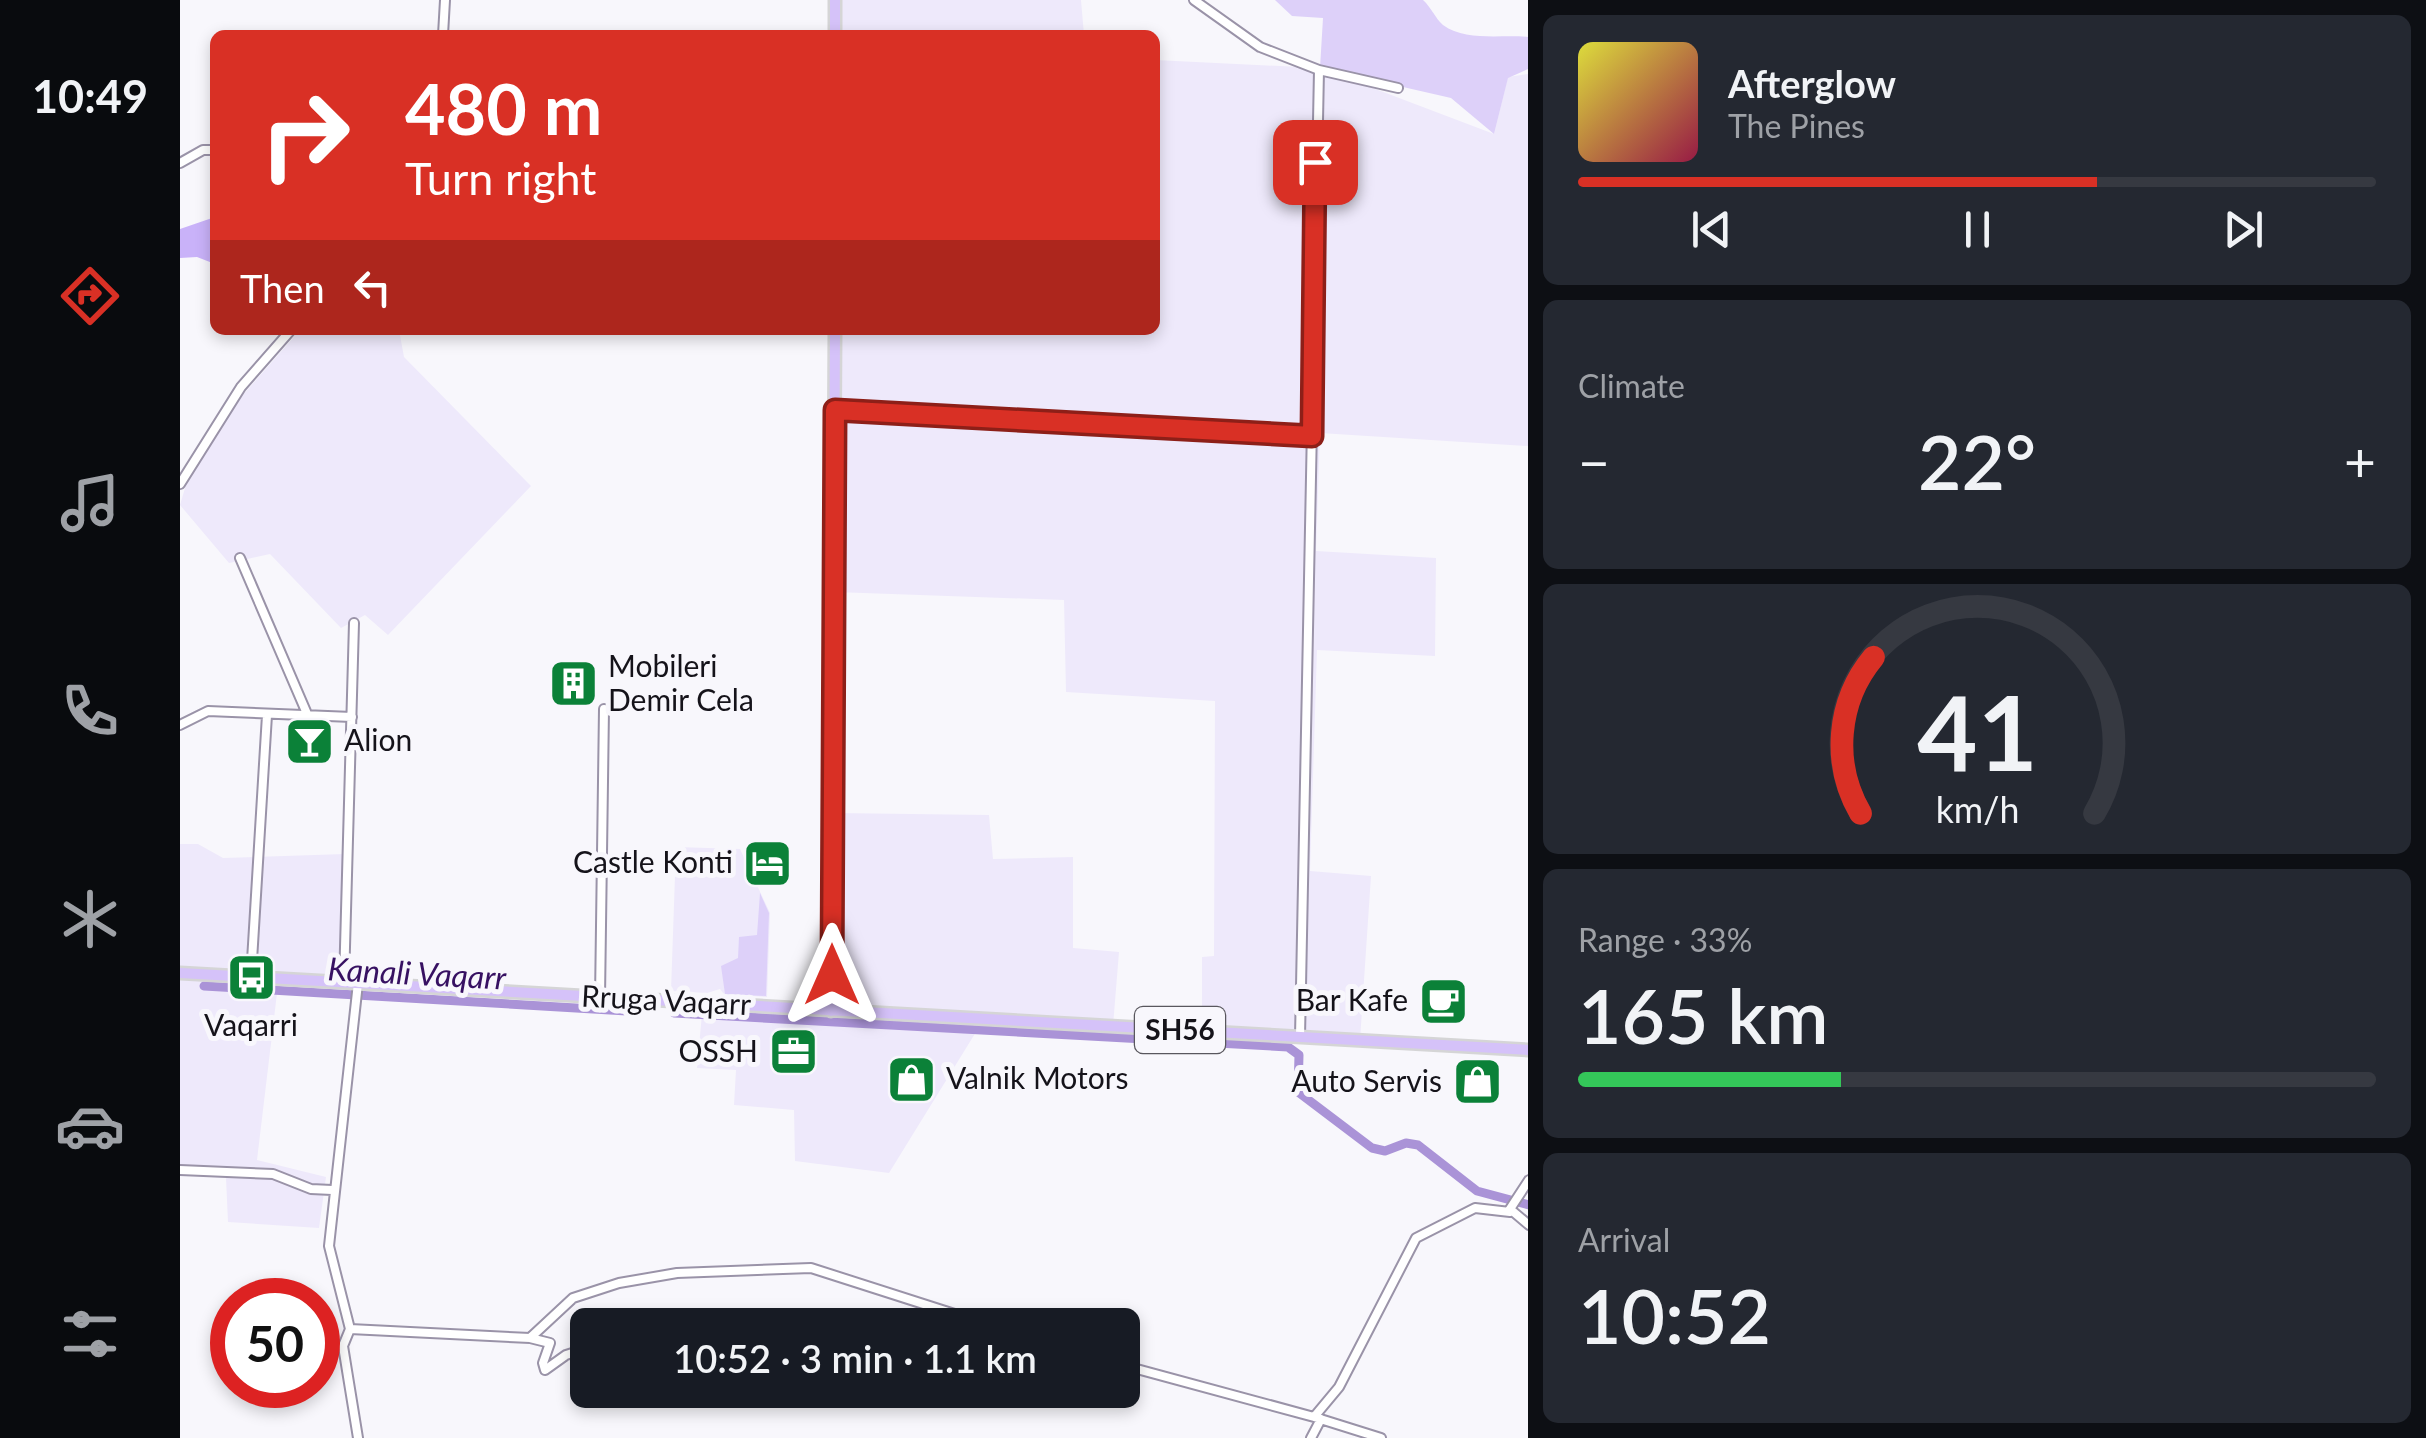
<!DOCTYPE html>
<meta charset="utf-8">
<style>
:root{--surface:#171b24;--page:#242831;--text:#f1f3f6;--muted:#9ea1a6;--line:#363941;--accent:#d93025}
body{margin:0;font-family:Lato,sans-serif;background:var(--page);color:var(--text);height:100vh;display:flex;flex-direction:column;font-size:38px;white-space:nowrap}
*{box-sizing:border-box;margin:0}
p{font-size:32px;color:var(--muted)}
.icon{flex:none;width:55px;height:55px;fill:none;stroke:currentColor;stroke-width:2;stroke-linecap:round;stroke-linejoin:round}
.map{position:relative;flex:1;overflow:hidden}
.details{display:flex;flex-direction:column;gap:15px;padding:15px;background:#0d0f14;width:898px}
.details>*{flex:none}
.hud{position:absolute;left:30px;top:30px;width:950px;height:305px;border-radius:15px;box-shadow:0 5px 15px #0003;background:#d93025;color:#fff;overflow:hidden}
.speed{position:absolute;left:30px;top:1278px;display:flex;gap:20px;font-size:50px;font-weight:700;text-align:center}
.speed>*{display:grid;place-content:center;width:130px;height:130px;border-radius:50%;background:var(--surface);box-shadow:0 5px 15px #0003;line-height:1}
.speed .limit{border:15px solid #d22;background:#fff;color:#111}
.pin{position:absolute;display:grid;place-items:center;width:85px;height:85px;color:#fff;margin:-42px;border-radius:20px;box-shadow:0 5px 15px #0006}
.me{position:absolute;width:110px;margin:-55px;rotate:0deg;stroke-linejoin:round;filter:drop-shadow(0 0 8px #0008)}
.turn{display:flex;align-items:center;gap:35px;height:210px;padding:0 30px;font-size:45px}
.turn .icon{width:130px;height:130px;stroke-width:2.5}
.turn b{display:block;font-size:70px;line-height:85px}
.then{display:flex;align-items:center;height:95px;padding:0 30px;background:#0003;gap:20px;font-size:38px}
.big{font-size:75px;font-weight:600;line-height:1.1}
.details .widget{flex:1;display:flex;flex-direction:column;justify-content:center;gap:15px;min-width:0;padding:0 35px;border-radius:15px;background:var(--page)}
.details .dial{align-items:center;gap:0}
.dial svg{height:260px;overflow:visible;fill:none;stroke:var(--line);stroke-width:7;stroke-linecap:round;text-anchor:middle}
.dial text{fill:var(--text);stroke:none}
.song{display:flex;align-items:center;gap:30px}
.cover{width:120px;height:120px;border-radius:15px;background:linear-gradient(135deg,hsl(60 70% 55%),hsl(340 70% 35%))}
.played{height:10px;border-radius:5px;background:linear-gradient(90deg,var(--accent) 65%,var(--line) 65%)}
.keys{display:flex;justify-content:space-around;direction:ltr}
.heat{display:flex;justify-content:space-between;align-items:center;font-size:55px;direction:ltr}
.charge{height:15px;border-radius:8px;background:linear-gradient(90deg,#34c759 33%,var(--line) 0)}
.trip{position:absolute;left:390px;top:1308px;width:570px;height:100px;border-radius:15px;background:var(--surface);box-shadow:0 5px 15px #0003;font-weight:600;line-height:100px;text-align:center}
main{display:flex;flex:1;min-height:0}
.tabs{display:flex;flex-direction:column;width:180px;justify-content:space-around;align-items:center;background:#090b0e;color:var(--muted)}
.tabs .icon{width:70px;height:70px}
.tabs .active{color:var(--accent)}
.tabs b{font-size:45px;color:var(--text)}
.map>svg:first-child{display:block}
.built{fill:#eee9fb}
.green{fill:#ddd0f9}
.forest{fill:#c9b2f9}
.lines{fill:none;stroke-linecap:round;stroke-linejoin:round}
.canal{stroke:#aa93d7;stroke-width:9}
.minor-casing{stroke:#9a93a8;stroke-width:12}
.major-casing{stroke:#d5d5d6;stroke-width:15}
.minor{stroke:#fff;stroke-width:8}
.major{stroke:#d5c2f9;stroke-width:10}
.route-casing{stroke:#8d1f18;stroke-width:25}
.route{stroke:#d93025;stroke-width:18}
.labels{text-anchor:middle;stroke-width:10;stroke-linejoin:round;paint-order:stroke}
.shield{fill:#f8f7fc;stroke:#59575e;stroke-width:2.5}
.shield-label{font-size:28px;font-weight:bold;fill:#15131a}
.poi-label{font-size:30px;fill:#15131a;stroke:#f8f7fc;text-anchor:end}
.street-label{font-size:30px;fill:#15131a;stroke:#f8f7fc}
.water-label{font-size:32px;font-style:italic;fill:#371162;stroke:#f8f7fc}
</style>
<main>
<nav class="tabs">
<b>10:49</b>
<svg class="icon active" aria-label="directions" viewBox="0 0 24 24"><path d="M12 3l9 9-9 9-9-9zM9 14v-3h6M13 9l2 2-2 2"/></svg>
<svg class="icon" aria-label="music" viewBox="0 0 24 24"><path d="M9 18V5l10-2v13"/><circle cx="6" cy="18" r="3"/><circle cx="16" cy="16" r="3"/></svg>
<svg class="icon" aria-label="phone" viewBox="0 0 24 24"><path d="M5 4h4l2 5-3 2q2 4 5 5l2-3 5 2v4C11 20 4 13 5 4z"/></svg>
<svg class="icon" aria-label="climate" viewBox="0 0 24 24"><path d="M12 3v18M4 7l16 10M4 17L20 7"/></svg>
<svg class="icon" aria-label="car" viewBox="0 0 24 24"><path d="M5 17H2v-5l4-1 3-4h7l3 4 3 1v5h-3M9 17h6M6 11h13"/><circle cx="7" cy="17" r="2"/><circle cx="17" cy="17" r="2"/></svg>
<svg class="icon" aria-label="filters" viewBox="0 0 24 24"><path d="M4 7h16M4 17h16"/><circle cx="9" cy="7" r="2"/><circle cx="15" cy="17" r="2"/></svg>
</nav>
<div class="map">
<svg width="1349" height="1438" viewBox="0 0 1349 1438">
<rect width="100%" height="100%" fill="#f8f7fc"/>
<path class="built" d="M648,0H901L904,35H648Z
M975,60L1140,68L1314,134L1328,77L1348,74V446L1140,433L1136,551L1256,558L1255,656L1137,650L1130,871L1191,876L1180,1040L1022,1031V957L1034,956L1035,701L886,692L884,600L655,592L648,330H975Z
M120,330H219L224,357L351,486L208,635L185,615L161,628L90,554L49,563L0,505L8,478L62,396Z
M654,813L809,815L813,859L893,857V948L939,952L933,1026L804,1019L709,1173L615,1161L614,1110L554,1105L556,1070L517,1068L523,1003L651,1010Z
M0,844H18L43,858L165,854L159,979L98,985L77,1160L146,1177L139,1228L48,1222L46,1178L0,1175Z
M496,847L560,849L590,913L587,997L544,994L540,989L527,993L491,991Z"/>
<path class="green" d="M1095,0H1243C1251,7 1255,18 1263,25C1286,42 1323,34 1348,37V69L1328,78L1314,134L1271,98L1140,68L1143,18L1112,16Z
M580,893L589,913L586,996L545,994L541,966L558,958L559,937L577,935Z"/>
<path class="forest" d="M35,217V264L17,257L0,258V229Z"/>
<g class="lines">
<path class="canal" d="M24,986L447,1011
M494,1013L1108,1047L1119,1055L1118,1092L1192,1148L1205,1151L1226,1143L1238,1145L1297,1191L1349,1205"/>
<defs>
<path id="minor" d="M1014,0L1080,47L1139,70
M263,35L265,0
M0,163L23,150H35
M655,410L1132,436
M0,484L61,387L111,330
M60,558L128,716
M0,725L28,711L172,717
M71,977L87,715
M164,983L174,623
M420,998L424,709
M1120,1037L1139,70L1218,88
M0,1170L93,1174L131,1189L152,1190
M1349,1180L1330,1209L1349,1225
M170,1329L350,1338L393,1298L439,1283L497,1273L631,1268L809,1325
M350,1338L370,1343L363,1363L365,1370L386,1355L408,1348
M942,1365L1134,1417L1159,1387L1236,1238L1295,1208L1330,1212
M1134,1417L1201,1438
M178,1438L163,1346L170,1329L149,1246L178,983
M1131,1438L1141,1419"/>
<path id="major" d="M655,35V0
M0,973L1349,1050
M651,1011L655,330"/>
</defs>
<use href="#minor" class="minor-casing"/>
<use href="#major" class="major-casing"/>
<use href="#minor" class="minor"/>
<use href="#major" class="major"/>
</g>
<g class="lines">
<defs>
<path id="route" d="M652,975L655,410L1132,436L1135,162"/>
</defs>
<use href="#route" class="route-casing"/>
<use href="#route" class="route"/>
</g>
<defs>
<symbol id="building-square" viewBox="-11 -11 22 22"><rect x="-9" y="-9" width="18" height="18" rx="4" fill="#0b8138" stroke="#f8f7fc"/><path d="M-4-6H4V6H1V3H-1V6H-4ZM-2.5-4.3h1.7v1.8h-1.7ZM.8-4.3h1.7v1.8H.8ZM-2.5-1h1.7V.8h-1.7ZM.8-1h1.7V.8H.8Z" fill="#fff"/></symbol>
<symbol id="bar-square" viewBox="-11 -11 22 22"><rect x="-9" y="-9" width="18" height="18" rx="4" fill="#0b8138" stroke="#f8f7fc"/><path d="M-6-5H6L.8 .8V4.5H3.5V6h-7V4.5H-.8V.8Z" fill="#fff"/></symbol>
<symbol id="hotel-square" viewBox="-11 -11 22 22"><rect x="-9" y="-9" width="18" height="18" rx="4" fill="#0b8138" stroke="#f8f7fc"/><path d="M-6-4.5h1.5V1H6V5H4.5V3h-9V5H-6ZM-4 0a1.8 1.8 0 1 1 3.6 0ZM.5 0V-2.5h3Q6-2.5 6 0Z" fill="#fff"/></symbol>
<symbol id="bus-square" viewBox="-11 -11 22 22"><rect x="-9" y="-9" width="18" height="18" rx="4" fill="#0b8138" stroke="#f8f7fc"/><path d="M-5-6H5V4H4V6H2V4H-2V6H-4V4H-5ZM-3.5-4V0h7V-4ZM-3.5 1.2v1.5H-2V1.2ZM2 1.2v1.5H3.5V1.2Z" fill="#fff"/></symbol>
<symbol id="cafe-square" viewBox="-11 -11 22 22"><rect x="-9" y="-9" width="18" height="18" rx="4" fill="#0b8138" stroke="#f8f7fc"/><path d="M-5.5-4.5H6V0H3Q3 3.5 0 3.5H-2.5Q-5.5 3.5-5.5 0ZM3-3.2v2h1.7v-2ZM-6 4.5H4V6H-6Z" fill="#fff"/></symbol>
<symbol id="office-square" viewBox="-11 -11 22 22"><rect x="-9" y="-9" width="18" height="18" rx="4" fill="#0b8138" stroke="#f8f7fc"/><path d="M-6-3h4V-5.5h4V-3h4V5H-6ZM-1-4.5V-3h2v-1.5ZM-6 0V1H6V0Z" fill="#fff"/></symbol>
<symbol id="shop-square" viewBox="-11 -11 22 22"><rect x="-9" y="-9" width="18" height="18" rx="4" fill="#0b8138" stroke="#f8f7fc"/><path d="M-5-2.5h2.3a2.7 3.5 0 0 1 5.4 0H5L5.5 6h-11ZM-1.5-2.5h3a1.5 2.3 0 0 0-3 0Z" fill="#fff"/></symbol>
</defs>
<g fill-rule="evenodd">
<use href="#building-square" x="366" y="656" width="55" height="55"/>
<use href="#bar-square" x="102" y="714" width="55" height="55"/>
<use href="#hotel-square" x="560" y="836" width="55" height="55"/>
<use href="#bus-square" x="44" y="950" width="55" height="55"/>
<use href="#cafe-square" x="1236" y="974" width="55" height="55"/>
<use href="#office-square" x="586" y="1024" width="55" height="55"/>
<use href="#shop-square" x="704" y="1052" width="55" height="55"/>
<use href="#shop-square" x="1270" y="1054" width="55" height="55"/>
</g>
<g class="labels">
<rect class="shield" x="955" y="1007" width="90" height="46" rx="8"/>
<g class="shield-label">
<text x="1000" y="1040">SH56</text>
</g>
<g class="poi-label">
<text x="428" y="677" text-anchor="start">Mobileri<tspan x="428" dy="34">Demir Cela</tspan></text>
<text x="164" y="751" text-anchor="start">Alion</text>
<text x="553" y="873">Castle Konti</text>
<text x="1228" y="1011">Bar Kafe</text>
<text x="71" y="1036" text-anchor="middle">Vaqarri</text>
<text x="578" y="1062">OSSH</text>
<text x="766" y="1089" text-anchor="start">Valnik Motors</text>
<text x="1262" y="1092">Auto Servis</text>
</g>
<g class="street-label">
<text transform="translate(486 1001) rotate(3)" y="10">Rruga Vaqarr</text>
</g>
<g class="water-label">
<text transform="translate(237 974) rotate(3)" y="11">Kanali Vaqarr</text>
</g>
</g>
</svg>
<div class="speed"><div class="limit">50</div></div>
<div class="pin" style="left:1135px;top:162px;background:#d93025"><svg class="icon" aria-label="arrive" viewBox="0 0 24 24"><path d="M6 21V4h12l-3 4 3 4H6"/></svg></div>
<svg class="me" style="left:652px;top:975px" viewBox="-20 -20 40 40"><path d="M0-17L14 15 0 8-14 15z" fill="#d93025" stroke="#fff" stroke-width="4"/></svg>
<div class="trip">10:52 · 3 min · 1.1 km</div>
<div class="hud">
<div class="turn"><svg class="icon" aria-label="right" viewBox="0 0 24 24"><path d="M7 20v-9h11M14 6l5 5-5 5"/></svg><div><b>480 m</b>Turn right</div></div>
<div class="then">Then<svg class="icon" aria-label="left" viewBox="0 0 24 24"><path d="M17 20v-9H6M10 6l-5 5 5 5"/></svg></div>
</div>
</div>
<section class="details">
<div class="widget">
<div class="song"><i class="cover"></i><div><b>Afterglow</b><p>The Pines</p></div></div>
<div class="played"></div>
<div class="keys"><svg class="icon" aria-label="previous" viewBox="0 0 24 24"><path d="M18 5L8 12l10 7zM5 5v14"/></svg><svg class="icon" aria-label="pause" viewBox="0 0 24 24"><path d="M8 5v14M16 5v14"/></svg><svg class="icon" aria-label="next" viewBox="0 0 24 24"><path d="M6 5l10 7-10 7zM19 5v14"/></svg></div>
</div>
<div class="widget"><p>Climate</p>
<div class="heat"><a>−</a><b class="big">22°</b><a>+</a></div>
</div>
<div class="widget dial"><svg viewBox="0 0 100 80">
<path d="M14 69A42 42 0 1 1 86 69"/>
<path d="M14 69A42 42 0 0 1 18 21" stroke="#d93025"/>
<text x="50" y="56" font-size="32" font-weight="700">41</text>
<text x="50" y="72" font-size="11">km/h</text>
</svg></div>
<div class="widget"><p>Range · 33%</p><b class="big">165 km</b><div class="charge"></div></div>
<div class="widget"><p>Arrival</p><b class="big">10:52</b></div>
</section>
</main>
